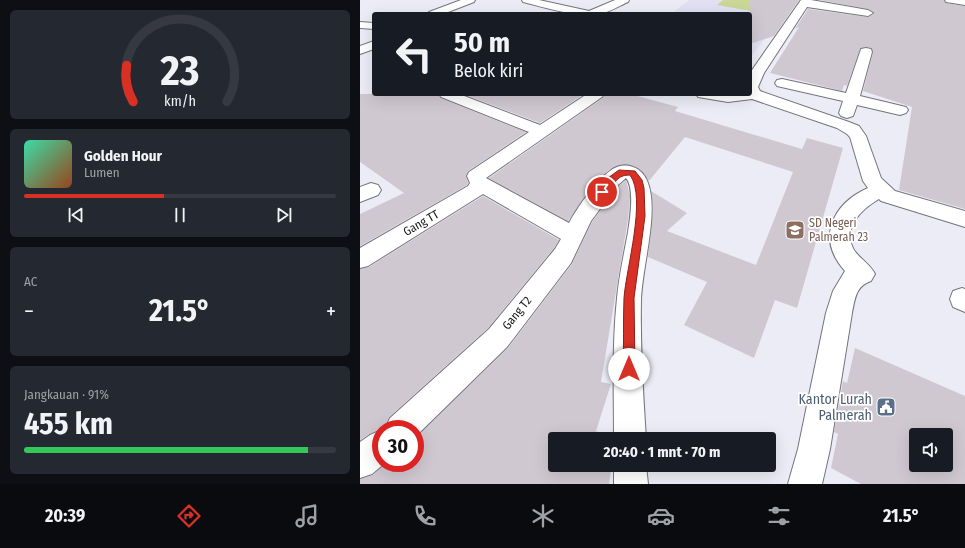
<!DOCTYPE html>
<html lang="id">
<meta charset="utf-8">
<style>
:root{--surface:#171b24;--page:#242831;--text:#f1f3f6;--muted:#9ea1a6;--line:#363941;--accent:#d93025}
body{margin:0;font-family:"Fira Sans Condensed",sans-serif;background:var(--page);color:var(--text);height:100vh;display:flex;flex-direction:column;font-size:15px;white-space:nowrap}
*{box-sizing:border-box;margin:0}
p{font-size:13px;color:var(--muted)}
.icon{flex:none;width:22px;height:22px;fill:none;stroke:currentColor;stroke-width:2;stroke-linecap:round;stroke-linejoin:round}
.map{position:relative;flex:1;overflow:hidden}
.panel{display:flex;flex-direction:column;gap:10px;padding:10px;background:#0d0f14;width:360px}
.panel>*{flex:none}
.guide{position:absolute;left:12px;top:12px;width:380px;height:84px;border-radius:4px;box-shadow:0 4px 16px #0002;background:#171b24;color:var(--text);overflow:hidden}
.buttons{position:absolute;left:549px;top:428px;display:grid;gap:8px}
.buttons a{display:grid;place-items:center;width:44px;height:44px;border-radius:4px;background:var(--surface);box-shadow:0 4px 16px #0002;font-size:20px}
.speed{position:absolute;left:12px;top:420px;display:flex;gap:8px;font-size:20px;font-weight:700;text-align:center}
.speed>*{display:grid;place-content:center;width:52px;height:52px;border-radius:50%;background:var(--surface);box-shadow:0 4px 16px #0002;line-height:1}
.speed .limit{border:6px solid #d22;background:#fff;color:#111}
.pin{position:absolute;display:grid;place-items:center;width:34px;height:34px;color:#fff;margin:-17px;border:2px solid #fff;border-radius:50%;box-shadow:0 1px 4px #0007}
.me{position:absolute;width:44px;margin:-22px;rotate:0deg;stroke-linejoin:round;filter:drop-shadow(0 0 3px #0008)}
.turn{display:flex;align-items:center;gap:14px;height:84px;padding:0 16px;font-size:18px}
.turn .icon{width:52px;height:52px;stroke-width:2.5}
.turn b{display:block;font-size:28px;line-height:34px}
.big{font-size:30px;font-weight:700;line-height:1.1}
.panel .widget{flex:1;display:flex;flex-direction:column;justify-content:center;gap:6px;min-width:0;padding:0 14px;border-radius:6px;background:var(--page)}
.panel .dial{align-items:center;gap:0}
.dial svg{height:104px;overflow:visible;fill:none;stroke:var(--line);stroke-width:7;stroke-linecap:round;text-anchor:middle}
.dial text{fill:var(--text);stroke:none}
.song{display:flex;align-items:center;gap:12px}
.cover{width:48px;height:48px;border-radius:6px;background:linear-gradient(135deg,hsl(160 70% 55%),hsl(20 70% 35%))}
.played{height:4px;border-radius:2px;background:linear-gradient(90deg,var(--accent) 45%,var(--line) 45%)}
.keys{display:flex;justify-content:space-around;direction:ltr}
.heat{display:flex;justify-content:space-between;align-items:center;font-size:22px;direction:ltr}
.charge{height:6px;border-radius:3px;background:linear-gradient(90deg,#34c759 91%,var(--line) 0)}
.trip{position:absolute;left:188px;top:432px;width:228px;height:40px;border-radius:4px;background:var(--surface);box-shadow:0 4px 16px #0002;font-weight:700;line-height:40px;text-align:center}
.dock{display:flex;height:64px;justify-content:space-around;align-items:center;background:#090b0e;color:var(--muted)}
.dock .icon{width:28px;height:28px}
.dock .selected{color:var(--accent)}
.dock b{font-size:18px;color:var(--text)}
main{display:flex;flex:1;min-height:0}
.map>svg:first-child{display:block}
.built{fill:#e1e1f3}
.green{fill:#cbd796}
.building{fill:#d0c8d0;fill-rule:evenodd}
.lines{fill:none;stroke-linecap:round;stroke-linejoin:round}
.minor-casing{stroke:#74747c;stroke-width:2}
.minor{fill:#fff;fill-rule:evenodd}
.route{fill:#d93025;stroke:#8d1f18}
.labels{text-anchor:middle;stroke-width:3.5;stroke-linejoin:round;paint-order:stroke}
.street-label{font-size:12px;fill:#16161a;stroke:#fff}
.education-label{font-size:12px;fill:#785e54;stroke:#fff;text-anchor:start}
.near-service-label{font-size:14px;fill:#4e5e75;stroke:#fff;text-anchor:end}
</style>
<main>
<section class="panel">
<div class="widget dial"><svg viewBox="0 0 100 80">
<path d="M14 69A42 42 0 1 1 86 69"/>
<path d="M14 69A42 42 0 0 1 9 41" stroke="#d93025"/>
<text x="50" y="56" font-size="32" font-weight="700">23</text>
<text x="50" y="72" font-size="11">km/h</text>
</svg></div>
<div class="widget">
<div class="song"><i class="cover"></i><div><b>Golden Hour</b><p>Lumen</p></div></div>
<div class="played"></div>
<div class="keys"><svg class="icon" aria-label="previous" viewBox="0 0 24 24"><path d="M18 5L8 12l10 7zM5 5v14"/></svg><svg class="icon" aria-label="pause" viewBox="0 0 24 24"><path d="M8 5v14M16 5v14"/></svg><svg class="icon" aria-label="next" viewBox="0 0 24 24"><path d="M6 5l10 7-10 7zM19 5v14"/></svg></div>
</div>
<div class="widget"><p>AC</p>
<div class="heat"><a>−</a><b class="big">21.5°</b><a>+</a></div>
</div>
<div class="widget"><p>Jangkauan · 91%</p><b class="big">455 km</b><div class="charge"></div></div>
</section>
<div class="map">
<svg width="605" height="484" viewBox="0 0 605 484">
<rect width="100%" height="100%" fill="#ececf6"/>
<path class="built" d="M329,0H435L390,58V14H311Z"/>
<path class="green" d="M363,0H401L391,11L357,5Z"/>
<path class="building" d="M390,0H439L414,36L390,44Z
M460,0H584L586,3L605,6V209L539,190L552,107L503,91L513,52L511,48L506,47L500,49L487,86L484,85L482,91L410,73L439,27L435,29L448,9L508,17L514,14L508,9Z
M0,94H78L80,98L166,132L108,171L106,175L108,183L107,185L0,246V214L44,193L0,162Z
M103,94H224L180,123Z
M245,94H270L318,107L315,111L442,149L447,138L483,148L437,308L415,300L394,358L324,325L347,282L288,257L293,209L291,191L327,213L307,231L396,265L433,172L325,137L289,181L282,171L272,165L261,164L249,170L232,187L208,221L129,178L243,98Z
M266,180L270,196L268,219L241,382L251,384L236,431L252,439H195V465H252L249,484H0V479L13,475L26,463H55V438L148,348L212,264L232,222L259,186Z
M123,196L199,240L194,248L128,328L29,417L24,429H20L9,434L0,440V269L9,267Z
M495,348L605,396V484H501L471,468L478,434L474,432L483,381L487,383ZM556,435H586V465H556Z"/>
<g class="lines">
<defs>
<path id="minor" d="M101,0H115L114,2L83,14H68L69,12Z
M162,0H179L229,11L255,0H269L268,2C259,6 248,13 239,14C214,17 187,8 163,2Z
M441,0H451L508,10L513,13L508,16L447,7L404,73L398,87L400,91L489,122L499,126L506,136L521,178L535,191L605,211V227L521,201L519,199C502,209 481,228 494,250C500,259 510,264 515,274L511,281C496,286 495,298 492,313L470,449L462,484H428L438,449L466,313L473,291L485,271C456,239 472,204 508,188L503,181L490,137L487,134L477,128L392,99L368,102L338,97L336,94H390V73Z
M585,0H605V5L586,2Z
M0,22L14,23V29L0,28Z
M14,41V49L0,54V46Z
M506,48L511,49L512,52L500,96L546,107L548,110L546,113L540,115L497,105L493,116L487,118L481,116L479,113L483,101L417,86L415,83L417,80L422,79L486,93L500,52L501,49Z
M79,94H99L180,125L227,94H244L242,97L126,178L209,223C217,208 236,181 250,171C264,160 282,166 288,183C299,213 282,267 281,300C280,346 283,393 286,439H254C254,392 252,345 257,298C259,276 264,254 268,232C270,219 275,188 266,178L258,185L231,221L211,263L147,347L55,437V429H25L30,418L129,329L195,249L201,239L123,194L8,266L0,268V248L108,186L110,183L107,176L109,172L169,132L81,97Z
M11,183L18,185L21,190L18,195L0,202V187Z
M602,288L605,289V312L593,307L590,299L593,291Z
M21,430V463H25L12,474L0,478V442L10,435Z
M254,465H286L288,484H254Z"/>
</defs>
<use href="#minor" class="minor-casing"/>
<use href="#minor" class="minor"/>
</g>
<path class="route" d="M259,170L275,171L282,180L284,188L285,216L274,298L275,369L273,373L269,375L265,373L263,369C264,345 263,322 264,298C266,269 287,198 270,175C253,174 254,191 242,195L238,192L248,178Z"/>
<defs>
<symbol id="school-square" viewBox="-11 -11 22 22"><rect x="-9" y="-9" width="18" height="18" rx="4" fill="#8d6e63" stroke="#fff"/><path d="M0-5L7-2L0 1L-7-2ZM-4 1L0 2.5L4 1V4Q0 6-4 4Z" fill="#fff"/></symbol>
<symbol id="civic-square" viewBox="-11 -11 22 22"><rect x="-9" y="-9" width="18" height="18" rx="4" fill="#5c6f8a" stroke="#fff"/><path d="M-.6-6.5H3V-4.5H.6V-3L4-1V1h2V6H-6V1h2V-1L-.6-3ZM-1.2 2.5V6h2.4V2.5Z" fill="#fff"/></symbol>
</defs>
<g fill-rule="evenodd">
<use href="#school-square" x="424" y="219" width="22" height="22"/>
<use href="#civic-square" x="515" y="396" width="22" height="22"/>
</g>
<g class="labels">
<g class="street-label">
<text transform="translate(61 223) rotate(-30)" y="4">Gang TT</text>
<text transform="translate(157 313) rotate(-51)" y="4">Gang T2</text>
</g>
<g class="education-label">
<text x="449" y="227">SD Negeri<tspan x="449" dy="14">Palmerah 23</tspan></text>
</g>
<g class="near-service-label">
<text x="512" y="404">Kantor Lurah<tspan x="512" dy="16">Palmerah</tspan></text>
</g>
</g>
</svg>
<div class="buttons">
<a><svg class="icon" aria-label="sound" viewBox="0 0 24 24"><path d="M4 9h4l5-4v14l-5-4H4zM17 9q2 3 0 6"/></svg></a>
</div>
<div class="speed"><div class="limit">30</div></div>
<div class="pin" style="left:242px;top:192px;background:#d93025"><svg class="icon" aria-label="arrive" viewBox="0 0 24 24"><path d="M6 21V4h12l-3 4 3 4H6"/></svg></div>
<svg class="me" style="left:269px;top:369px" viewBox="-20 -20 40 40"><circle r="19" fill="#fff"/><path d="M0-13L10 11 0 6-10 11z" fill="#d93025"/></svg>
<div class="trip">20:40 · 1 mnt · 70 m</div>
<div class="guide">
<div class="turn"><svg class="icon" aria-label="left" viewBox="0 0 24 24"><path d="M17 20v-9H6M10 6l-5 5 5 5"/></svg><div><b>50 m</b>Belok kiri</div></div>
</div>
</div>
</main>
<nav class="dock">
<b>20:39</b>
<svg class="icon selected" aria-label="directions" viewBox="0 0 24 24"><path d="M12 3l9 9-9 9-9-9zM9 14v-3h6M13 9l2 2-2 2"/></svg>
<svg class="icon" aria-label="music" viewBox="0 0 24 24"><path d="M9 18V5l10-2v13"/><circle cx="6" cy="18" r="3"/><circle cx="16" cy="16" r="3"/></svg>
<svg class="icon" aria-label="phone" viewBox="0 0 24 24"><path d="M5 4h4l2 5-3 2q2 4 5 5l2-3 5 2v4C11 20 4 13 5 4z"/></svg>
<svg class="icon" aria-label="climate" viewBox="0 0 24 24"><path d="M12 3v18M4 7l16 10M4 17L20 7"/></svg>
<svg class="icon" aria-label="car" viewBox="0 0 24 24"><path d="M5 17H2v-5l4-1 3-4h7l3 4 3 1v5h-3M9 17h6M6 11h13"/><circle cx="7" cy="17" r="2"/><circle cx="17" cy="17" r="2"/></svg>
<svg class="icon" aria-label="filters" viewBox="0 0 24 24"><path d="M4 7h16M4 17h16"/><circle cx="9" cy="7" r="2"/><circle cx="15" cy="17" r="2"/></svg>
<b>21.5°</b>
</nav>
